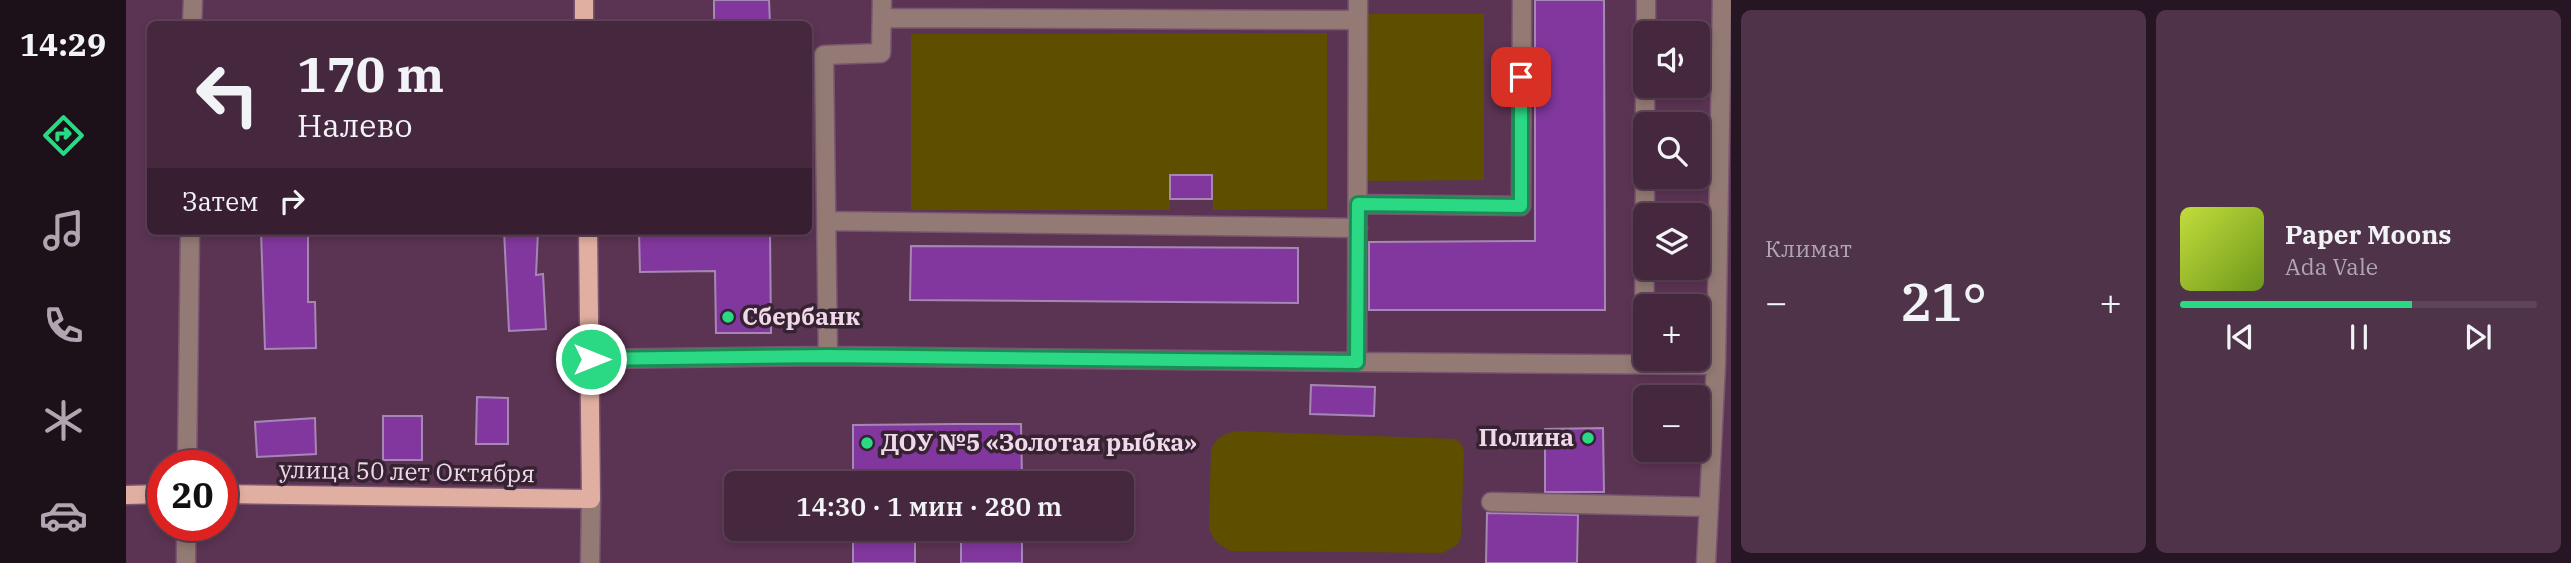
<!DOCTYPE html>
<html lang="ru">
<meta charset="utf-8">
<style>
:root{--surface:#45273e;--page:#4f3349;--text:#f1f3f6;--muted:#b0a5b0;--line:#5d4458;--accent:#2bd884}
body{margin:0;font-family:"IBM Plex Serif",serif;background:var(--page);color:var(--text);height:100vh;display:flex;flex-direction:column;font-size:26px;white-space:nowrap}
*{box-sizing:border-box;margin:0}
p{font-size:23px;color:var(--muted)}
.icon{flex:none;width:38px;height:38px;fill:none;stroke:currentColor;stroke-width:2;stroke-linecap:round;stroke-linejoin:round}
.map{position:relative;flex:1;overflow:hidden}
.drawer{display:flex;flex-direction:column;gap:10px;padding:10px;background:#261522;width:840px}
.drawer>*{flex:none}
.hud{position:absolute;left:21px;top:21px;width:665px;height:214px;border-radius:10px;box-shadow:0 4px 10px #0003,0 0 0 2px var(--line);background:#45273e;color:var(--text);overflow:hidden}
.controls{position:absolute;left:1507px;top:21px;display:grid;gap:14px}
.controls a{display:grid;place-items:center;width:77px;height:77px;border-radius:10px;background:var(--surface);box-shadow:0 4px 10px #0003,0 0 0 2px var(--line);font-size:35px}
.speed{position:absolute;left:21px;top:450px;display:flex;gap:14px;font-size:35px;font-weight:700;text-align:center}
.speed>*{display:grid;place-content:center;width:91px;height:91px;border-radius:50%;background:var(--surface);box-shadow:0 4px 10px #0003,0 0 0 2px var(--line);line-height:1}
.speed .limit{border:10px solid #d22;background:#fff;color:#111}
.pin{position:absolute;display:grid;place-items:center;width:60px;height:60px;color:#fff;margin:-30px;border-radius:14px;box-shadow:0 4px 10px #0006}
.me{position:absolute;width:77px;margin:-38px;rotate:90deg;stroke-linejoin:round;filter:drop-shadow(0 0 5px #0008)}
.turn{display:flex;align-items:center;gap:24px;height:147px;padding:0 35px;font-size:32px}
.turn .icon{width:91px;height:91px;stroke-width:2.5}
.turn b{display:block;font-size:49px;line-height:60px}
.then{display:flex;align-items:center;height:66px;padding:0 35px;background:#0003;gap:14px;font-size:26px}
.big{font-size:52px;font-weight:600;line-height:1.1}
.drawer .tile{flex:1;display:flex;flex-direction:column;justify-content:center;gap:10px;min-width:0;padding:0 24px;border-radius:10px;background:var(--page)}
.song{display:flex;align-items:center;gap:21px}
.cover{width:84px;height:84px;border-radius:10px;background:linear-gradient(135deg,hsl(70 70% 55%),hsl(80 70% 35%))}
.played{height:7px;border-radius:4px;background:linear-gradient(90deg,var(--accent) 65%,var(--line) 65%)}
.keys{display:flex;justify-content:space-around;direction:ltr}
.heat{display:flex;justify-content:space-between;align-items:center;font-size:38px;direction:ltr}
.drawer .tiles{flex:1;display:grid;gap:10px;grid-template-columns:repeat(2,1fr)}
.trip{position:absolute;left:598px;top:471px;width:410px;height:70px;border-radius:10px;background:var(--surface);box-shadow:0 4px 10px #0003,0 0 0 2px var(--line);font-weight:600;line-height:70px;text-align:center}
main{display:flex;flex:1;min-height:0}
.tab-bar{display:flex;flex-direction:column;width:126px;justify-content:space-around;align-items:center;background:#1c1019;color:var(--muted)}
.tab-bar .icon{width:49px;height:49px}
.tab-bar .active{color:var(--accent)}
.tab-bar b{font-size:32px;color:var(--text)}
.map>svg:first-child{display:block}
.green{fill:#5e4e00}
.building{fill:#82379e;stroke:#a687b3;stroke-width:2}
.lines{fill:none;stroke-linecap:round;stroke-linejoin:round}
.minor-casing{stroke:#7a5571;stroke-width:21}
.major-casing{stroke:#7a5571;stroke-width:21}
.minor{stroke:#937a74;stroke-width:18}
.major{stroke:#e1afa1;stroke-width:18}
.route-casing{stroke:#1c8c56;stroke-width:18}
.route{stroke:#2bd884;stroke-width:12}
.poi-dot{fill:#2bd884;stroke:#362331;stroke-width:2.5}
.labels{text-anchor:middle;stroke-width:7;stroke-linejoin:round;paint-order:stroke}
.poi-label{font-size:24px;font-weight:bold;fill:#f0d7e9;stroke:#362331;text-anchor:start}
.street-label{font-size:24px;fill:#f0d7e9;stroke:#362331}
</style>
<main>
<nav class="tab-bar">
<b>14:29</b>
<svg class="icon active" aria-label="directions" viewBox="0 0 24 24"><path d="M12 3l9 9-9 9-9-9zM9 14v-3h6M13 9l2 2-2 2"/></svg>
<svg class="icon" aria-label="music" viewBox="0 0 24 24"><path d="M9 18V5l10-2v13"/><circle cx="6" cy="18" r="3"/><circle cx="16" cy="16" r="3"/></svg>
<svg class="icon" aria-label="phone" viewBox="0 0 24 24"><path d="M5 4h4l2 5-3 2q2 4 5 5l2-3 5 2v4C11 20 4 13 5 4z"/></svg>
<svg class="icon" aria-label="climate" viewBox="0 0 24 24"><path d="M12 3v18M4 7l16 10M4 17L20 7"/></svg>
<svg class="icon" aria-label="car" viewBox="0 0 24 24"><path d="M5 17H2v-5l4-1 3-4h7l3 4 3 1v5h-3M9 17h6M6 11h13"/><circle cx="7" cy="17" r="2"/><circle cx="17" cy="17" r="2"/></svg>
</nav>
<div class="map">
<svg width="1605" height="563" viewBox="0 0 1605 563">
<rect width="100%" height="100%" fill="#5c3453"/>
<path class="green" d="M1241,14H1358V180L1242,181Z
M1201,33V209L1087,210L1086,175H1044V210H785V34Z
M1110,431L1330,439L1336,445L1338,453L1335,536L1332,544L1317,553L1105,551C1093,545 1087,541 1083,528L1085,450C1090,437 1098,434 1110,431Z"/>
<path class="building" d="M588,0H643L644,24H588Z
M1409,0H1478L1479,310H1243V242L1409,241Z
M1044,175H1086V199H1044Z
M135,231H182V302H189L190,348L139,349Z
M378,231H412L410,275L417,274L420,329L383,331Z
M513,231H644L645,333H590L589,271L514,272Z
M785,246L1172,248V303L784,300Z
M1185,385L1249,387L1248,416L1184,414Z
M351,397L382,398V444H350Z
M257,416H296V460H257Z
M189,418L190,454L131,457L129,422Z
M832,424H895L896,479L847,480V483L727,482V425Z
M1477,428L1478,492H1419V429Z
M1361,513L1452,515L1451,563H1360Z
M727,528H789V563H727Z
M835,528H896V563H835Z"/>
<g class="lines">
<defs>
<path id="minor" d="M1232,0L1231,362L1590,365
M756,18L1232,20
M66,24L67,0
M1520,33V0
M1519,124V86
M1232,204L1395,206L1396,0
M701,221L1232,228
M702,356L698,55L755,53L756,0
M465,359L702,356L1231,362
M1518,364L1519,177
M61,466L64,231
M1365,502L1583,507
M60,563V525
M464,563L465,499
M1580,563L1590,365L1596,0"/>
<path id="major" d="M458,0V24
M96,494L465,499L462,231
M0,495L37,494"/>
</defs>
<use href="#minor" class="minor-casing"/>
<use href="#major" class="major-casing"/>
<use href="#minor" class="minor"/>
<use href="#major" class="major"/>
</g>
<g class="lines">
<defs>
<path id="route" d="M465,359L702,356L1231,362L1232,204L1395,206V77"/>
</defs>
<use href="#route" class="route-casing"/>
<use href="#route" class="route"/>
</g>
<g class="poi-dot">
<circle cx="602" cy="317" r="7"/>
<circle cx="1462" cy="438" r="7"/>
<circle cx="741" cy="443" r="7"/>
</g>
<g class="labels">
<g class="poi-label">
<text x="616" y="325">Сбербанк</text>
<text x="1448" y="446" text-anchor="end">Полина</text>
<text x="755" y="451">ДОУ №5 «Золотая рыбка»</text>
</g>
<g class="street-label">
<text transform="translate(281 472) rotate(1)" y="8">улица 50 лет Октября</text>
</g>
</g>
</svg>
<div class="controls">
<a><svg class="icon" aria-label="sound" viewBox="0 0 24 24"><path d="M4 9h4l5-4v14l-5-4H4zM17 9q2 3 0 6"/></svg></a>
<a><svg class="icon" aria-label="search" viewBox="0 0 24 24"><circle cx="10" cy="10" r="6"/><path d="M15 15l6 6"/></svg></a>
<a><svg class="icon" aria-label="layers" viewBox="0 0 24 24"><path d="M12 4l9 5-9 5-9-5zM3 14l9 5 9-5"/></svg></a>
<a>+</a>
<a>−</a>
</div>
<div class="speed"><div class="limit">20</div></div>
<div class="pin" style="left:1395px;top:77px;background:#d93025"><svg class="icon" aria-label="arrive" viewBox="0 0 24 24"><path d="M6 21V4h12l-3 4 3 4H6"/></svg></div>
<svg class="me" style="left:465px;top:359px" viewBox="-20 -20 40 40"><circle r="17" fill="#2bd884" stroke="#fff" stroke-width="3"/><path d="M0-11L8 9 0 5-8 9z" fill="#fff"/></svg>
<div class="trip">14:30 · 1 мин · 280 m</div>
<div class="hud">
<div class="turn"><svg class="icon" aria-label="left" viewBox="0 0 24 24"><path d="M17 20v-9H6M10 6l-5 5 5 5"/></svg><div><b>170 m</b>Налево</div></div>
<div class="then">Затем<svg class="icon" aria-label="right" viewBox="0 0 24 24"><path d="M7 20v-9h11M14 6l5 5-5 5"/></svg></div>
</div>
</div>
<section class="drawer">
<div class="tiles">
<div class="tile"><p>Климат</p>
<div class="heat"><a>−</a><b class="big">21°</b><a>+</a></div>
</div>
<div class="tile">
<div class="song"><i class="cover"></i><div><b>Paper Moons</b><p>Ada Vale</p></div></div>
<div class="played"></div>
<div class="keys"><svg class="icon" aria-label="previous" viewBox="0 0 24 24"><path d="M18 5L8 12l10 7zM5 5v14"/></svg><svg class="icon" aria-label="pause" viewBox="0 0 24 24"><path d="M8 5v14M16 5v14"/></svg><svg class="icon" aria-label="next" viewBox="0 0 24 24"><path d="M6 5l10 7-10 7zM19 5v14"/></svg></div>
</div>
</div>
</section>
</main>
